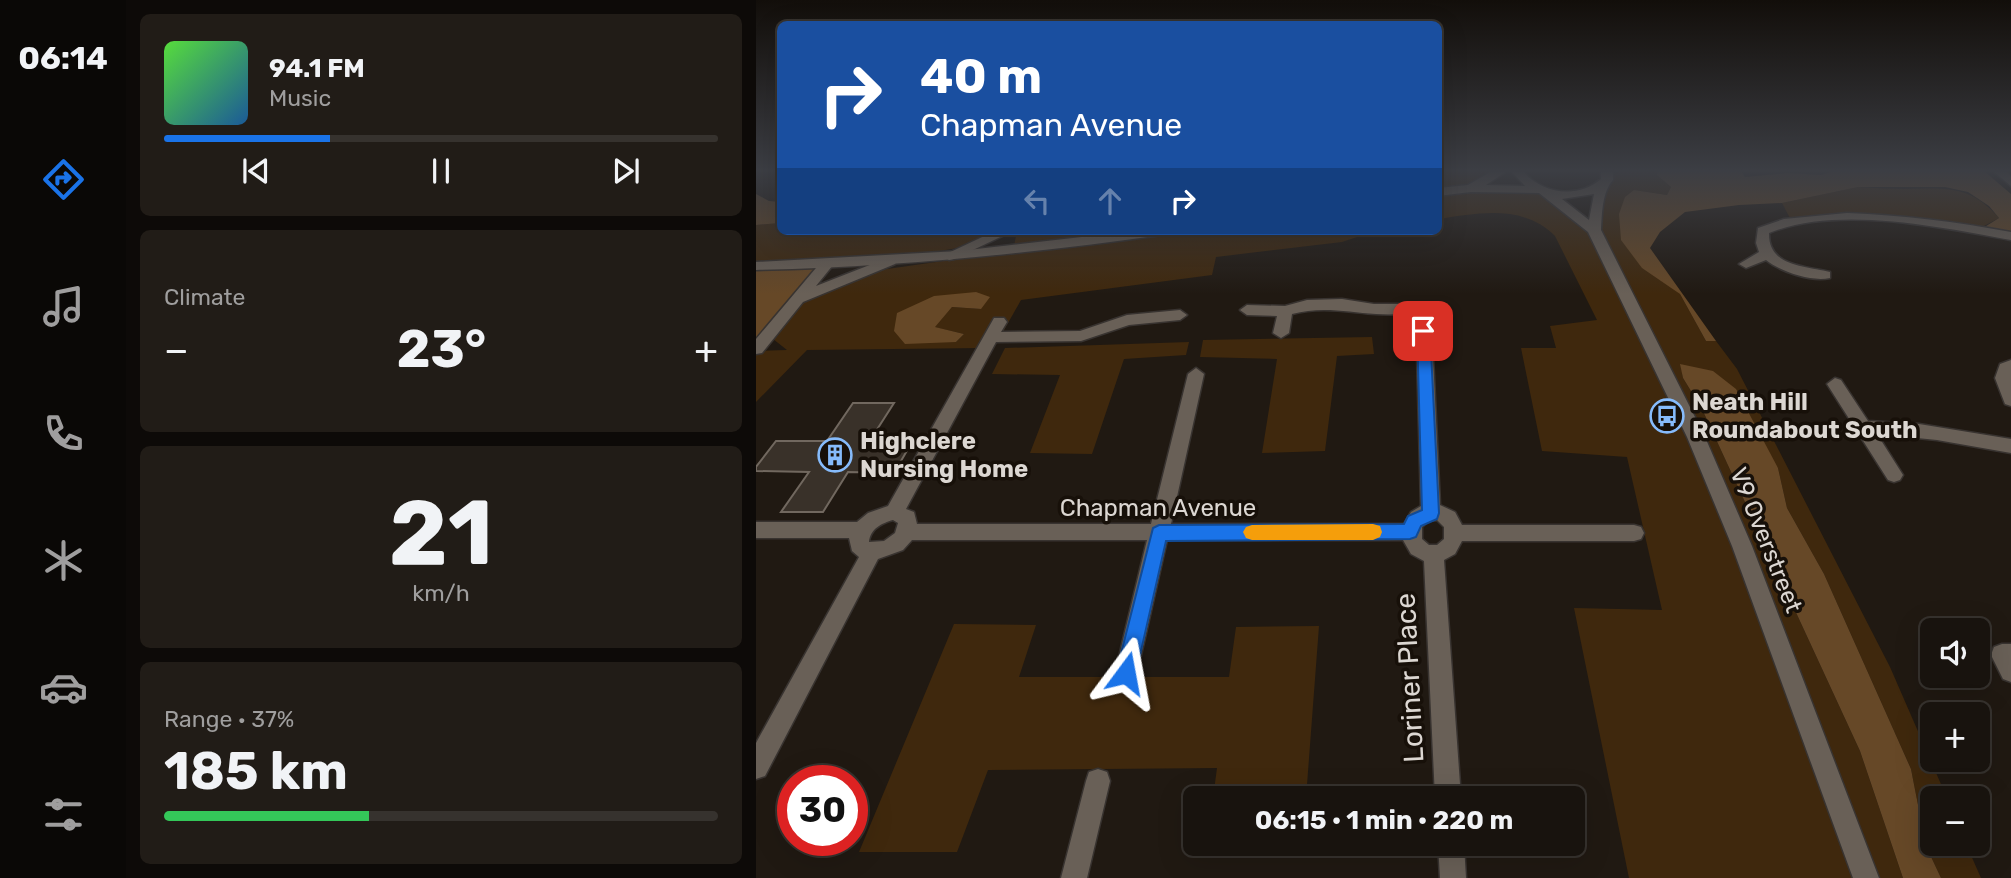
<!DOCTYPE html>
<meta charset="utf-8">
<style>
:root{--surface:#18130e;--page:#211c17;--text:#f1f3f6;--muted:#9f9e9e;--line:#36322e;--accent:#1a73e8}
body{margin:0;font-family:Rubik,sans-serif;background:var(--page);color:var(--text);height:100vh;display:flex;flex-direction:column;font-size:26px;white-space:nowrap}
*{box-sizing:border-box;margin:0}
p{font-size:23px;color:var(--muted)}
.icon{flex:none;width:38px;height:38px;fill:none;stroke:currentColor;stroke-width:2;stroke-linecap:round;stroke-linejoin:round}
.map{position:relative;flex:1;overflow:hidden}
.side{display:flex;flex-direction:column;gap:14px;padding:14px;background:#0d0a08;width:630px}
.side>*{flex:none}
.hud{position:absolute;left:21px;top:21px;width:665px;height:214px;border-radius:10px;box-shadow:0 7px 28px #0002,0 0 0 2px var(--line);background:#1a4fa0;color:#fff;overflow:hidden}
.controls{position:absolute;left:1164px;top:618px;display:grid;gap:14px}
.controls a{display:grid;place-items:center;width:70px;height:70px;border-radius:10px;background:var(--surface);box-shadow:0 7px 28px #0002,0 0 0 2px var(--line);font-size:35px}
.speed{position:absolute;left:21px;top:765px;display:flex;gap:14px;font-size:35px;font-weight:700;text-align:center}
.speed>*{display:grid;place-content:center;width:91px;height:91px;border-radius:50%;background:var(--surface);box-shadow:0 7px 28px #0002,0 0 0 2px var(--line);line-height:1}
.speed .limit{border:10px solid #d22;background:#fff;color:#111}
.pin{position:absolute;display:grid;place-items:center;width:60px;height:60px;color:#fff;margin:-30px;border-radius:14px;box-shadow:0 4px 10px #0006}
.me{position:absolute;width:77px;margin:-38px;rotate:13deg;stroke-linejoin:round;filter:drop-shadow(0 0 5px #0008)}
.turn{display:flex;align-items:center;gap:24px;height:147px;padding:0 28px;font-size:32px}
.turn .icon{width:91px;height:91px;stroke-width:2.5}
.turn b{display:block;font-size:49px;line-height:60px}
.lanes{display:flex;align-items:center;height:66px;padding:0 28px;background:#0003;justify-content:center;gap:35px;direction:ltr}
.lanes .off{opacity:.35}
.big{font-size:52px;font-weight:700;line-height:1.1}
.side .tile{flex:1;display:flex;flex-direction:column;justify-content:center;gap:10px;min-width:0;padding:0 24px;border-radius:10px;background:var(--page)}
.side .dial{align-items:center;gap:0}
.dial b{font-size:91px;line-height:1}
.song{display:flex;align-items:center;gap:21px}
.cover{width:84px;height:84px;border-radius:10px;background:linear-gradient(135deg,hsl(110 70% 55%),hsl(210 70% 35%))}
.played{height:7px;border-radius:4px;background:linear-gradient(90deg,var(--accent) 30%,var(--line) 30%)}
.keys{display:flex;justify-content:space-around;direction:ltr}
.heat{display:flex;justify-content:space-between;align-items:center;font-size:38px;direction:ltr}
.charge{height:10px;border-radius:5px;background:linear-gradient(90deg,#34c759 37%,var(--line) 0)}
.trip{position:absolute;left:427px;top:786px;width:402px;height:70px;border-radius:10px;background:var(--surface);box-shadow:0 7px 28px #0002,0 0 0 2px var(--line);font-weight:700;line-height:70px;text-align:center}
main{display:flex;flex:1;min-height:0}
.dock{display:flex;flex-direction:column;width:126px;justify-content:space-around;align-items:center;background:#0a0806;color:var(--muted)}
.dock .icon{width:49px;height:49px}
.dock .on{color:var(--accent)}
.dock b{font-size:32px;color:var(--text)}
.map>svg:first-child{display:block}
.green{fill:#3f280d;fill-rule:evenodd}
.forest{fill:#664827}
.building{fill:#393129;stroke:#71685f;stroke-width:2}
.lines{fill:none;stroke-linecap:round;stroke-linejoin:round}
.street-casing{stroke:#383330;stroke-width:3}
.secondary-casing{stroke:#383330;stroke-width:3}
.street{fill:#696057;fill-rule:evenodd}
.secondary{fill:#696057;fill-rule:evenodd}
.route{fill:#1a73e8;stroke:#114b97;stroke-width:2}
.slow{fill:#f59e0b}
.labels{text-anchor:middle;stroke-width:7;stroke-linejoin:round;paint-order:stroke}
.poi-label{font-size:24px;font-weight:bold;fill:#dcd7d2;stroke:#171009;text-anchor:start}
.street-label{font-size:24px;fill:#dcd7d2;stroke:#171009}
.near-street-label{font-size:28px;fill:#dcd7d2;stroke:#171009}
</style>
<main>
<nav class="dock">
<b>06:14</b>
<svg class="icon on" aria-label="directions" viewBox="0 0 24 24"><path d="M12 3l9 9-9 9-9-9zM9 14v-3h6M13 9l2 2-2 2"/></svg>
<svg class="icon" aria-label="music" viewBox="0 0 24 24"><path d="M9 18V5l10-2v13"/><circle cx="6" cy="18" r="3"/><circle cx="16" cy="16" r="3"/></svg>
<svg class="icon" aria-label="phone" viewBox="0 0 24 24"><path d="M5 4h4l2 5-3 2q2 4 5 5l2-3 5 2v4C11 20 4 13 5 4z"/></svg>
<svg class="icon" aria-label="climate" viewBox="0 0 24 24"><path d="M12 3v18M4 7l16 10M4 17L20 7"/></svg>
<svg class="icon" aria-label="car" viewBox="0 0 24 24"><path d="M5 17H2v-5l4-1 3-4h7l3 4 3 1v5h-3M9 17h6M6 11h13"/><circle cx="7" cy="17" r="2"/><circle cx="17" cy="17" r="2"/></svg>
<svg class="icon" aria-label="filters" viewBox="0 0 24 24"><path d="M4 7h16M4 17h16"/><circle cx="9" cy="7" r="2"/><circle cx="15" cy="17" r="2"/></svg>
</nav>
<section class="side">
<div class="tile">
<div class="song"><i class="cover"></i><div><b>94.1 FM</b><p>Music</p></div></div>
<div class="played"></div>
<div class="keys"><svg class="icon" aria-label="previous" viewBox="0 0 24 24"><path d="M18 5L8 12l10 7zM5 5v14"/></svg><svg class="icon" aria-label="pause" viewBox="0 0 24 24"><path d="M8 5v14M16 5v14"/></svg><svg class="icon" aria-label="next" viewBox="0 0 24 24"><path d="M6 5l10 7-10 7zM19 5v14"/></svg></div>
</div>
<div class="tile"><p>Climate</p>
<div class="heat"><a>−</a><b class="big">23°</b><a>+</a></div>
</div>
<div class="tile dial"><b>21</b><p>km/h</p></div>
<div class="tile"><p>Range · 37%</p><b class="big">185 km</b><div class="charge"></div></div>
</section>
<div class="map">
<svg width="1255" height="878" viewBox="0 0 1255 878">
<rect width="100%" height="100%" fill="#201912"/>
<path class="green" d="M682,171H745L717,187L784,190L838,230L851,180L863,171H902V175L915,187L911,195L878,190L863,214L912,283L924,294L950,341H960L981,369L1134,667L1191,798H1176V844H1210L1225,878H1185L1170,846L1155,769L1068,574L1031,508L1022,468L925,364L927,378L946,409L1104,751L1147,878H873L818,608L906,610L871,457L786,451L765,348H800L794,326L841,320L799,236C767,204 723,213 683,219Z
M1102,187C1119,188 1135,189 1152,189C1192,188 1215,186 1243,218L1226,227L1073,216L1035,220L1026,203Z
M24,223V231H250L214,246L159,255L0,266V225Z
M261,231H612L613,233L586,242L460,257L456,275L265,300L247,332L226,348L51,350L0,402V351L31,350L12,335L42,300L110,272L257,251ZM220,292L225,309L196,307L178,327L208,334L200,342L138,331Z
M616,337L618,354L581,356L569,451L506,453L521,359L444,357L447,340Z
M433,342L430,355L368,359L336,454L274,453L304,375L236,374L249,348Z
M198,624L280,625L263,677H473L480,627L563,626L550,798H457L461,768L232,770L201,852H103Z
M449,844H547V851L448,852Z"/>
<path class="forest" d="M902,171H985L989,177L1032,173L1065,175L1078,171H1228L1255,194V236L1227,228L1243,218L1233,206L1212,192L1189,187H1102L1026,203L983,205L929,212L904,232L894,248L960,341H950L924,294L886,268L865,240L863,214L869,197L878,190L911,195L915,187L901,175Z
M0,194L13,201L24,202V223L0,225Z
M70,265L12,335L0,339V266Z
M220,292L234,297L225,309L196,307L179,327L208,334L200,342L149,344L138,331L141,313L178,296Z
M924,364L957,371L980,389L1022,468L1031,508L1068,574L1155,769L1170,846L1185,878H1147L1104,751L946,409L927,378Z"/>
<path class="building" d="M97,403H138L113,442H156L138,473L92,472L67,512H25L53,472L0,471V467L20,441H71Z"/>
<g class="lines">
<defs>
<path id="street" d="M1237,171H1250L1255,176V186Z
M1091,213C1146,215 1201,222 1255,232V240C1184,227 1081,205 1013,233C1012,267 1050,266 1074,272V278C1055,282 1025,272 1010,260L990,268L983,264L1003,252L1000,243L1002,228L1028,219Z
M239,231H257L198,259L193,260L186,256Z
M134,257L141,261L139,264L47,302L6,353L0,354V339L65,262L70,261L77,265L60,286Z
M586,299L618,304H685L692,309L690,312L675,314L684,505L699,512L706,525H878L885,527L888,533L885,539L878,541H706L699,554L688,560L705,798H679L668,561L655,554L647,540H411L381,673L378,681L370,684L362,681L359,673L391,540H156L147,550L122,559L9,776L0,779V743L103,557L96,551L93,538H0V522H101L112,513L132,506L238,318H248L251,322L245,332L324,331L371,315L424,310L431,315L424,320L373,325L325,341L240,342L150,509L158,512L161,524H395L432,374L440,368L448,374L415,524H648L655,512L665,506L660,314C647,314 633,315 620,314C591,312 565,306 536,314L533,333L525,338L517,333L521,316L491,315L484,310L491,305L529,306L551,300ZM137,520L142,523L139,533L128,541L113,542C114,529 126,523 137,520ZM681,520L688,527V539L681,545H673L666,539V527L672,521Z
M1255,360V406L1249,404L1239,378L1244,364Z
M1079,378L1085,380L1112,421L1163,424L1255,439V453L1181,440L1121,434L1147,475L1144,480L1138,482L1132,480L1071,384Z
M1246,644H1255V682L1247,679L1235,655L1238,647Z
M342,769L351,772L354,781L331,878H305L330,781L333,772Z
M682,844H708L710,878H684Z"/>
<path id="secondary" d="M736,171H751L730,185L769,186L755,171H767C786,194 822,199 845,179V171H857V180C846,192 846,214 845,230L949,437L996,546L1123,878H1097L976,546L931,437L832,232L783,193L715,192L682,196V188L712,185ZM838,194L833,220L806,199Z
M378,231H413L406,235C271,254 136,267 0,270V262L203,251Z"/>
</defs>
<use href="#street" class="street-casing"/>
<use href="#secondary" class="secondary-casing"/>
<use href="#street" class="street"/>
<use href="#secondary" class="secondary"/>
</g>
<linearGradient id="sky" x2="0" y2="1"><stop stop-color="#120e0a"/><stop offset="0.58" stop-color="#3c3e44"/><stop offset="1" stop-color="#3c3e44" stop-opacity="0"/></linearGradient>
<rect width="1255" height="294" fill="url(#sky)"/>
<path class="route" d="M667,326L674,331L683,513L681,519L665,526L660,537L654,539L410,541L380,673L377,680L370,683L363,680L360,673L397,528L403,525L648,524L652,516L666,510L661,331Z"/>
<path class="slow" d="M617,524L624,526L626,532L624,537L617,540H496L490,538L487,532L490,527L496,525Z"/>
<defs>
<symbol id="bus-ring" viewBox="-11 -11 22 22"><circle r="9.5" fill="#171009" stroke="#86bbfb" stroke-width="1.5"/><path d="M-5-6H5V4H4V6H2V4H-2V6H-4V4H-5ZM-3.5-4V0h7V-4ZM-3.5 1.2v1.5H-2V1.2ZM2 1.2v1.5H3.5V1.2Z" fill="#86bbfb"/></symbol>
<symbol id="building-ring" viewBox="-11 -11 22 22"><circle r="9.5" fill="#171009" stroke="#86bbfb" stroke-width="1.5"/><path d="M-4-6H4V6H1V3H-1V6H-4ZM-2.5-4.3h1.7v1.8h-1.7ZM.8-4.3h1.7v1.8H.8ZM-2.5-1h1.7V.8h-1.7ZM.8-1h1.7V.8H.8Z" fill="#86bbfb"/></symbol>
</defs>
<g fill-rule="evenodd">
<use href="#bus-ring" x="892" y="397" width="38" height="38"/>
<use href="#building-ring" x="60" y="436" width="38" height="38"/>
</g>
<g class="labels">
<g class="poi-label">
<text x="936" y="410">Neath Hill<tspan x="936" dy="28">Roundabout South</tspan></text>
<text x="104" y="449">Highclere<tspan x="104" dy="28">Nursing Home</tspan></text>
</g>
<g class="street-label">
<text x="402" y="516">Chapman Avenue</text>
<text transform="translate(1010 540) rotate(68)" y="8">V9 Overstreet</text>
</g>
<g class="near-street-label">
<text transform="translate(653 678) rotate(-93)" y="10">Loriner Place</text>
</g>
</g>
</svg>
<div class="controls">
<a><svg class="icon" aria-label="sound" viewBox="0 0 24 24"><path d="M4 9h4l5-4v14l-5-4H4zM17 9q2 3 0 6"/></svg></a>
<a>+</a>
<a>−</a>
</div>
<div class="speed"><div class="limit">30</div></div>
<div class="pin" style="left:667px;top:331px;background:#d93025"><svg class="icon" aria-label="arrive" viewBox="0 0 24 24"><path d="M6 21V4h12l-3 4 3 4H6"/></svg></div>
<svg class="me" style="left:370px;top:673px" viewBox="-20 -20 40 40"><path d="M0-17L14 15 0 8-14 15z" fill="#1a73e8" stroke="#fff" stroke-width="4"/></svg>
<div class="trip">06:15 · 1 min · 220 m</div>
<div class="hud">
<div class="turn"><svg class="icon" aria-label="right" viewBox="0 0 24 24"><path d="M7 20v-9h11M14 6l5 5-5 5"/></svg><div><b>40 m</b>Chapman Avenue</div></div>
<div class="lanes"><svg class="icon off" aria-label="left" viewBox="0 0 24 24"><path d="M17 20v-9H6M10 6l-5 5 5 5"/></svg><svg class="icon off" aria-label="ahead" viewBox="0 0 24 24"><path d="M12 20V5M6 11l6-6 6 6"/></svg><svg class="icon" aria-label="right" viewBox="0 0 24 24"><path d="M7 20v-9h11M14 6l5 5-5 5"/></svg></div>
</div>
</div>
</main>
